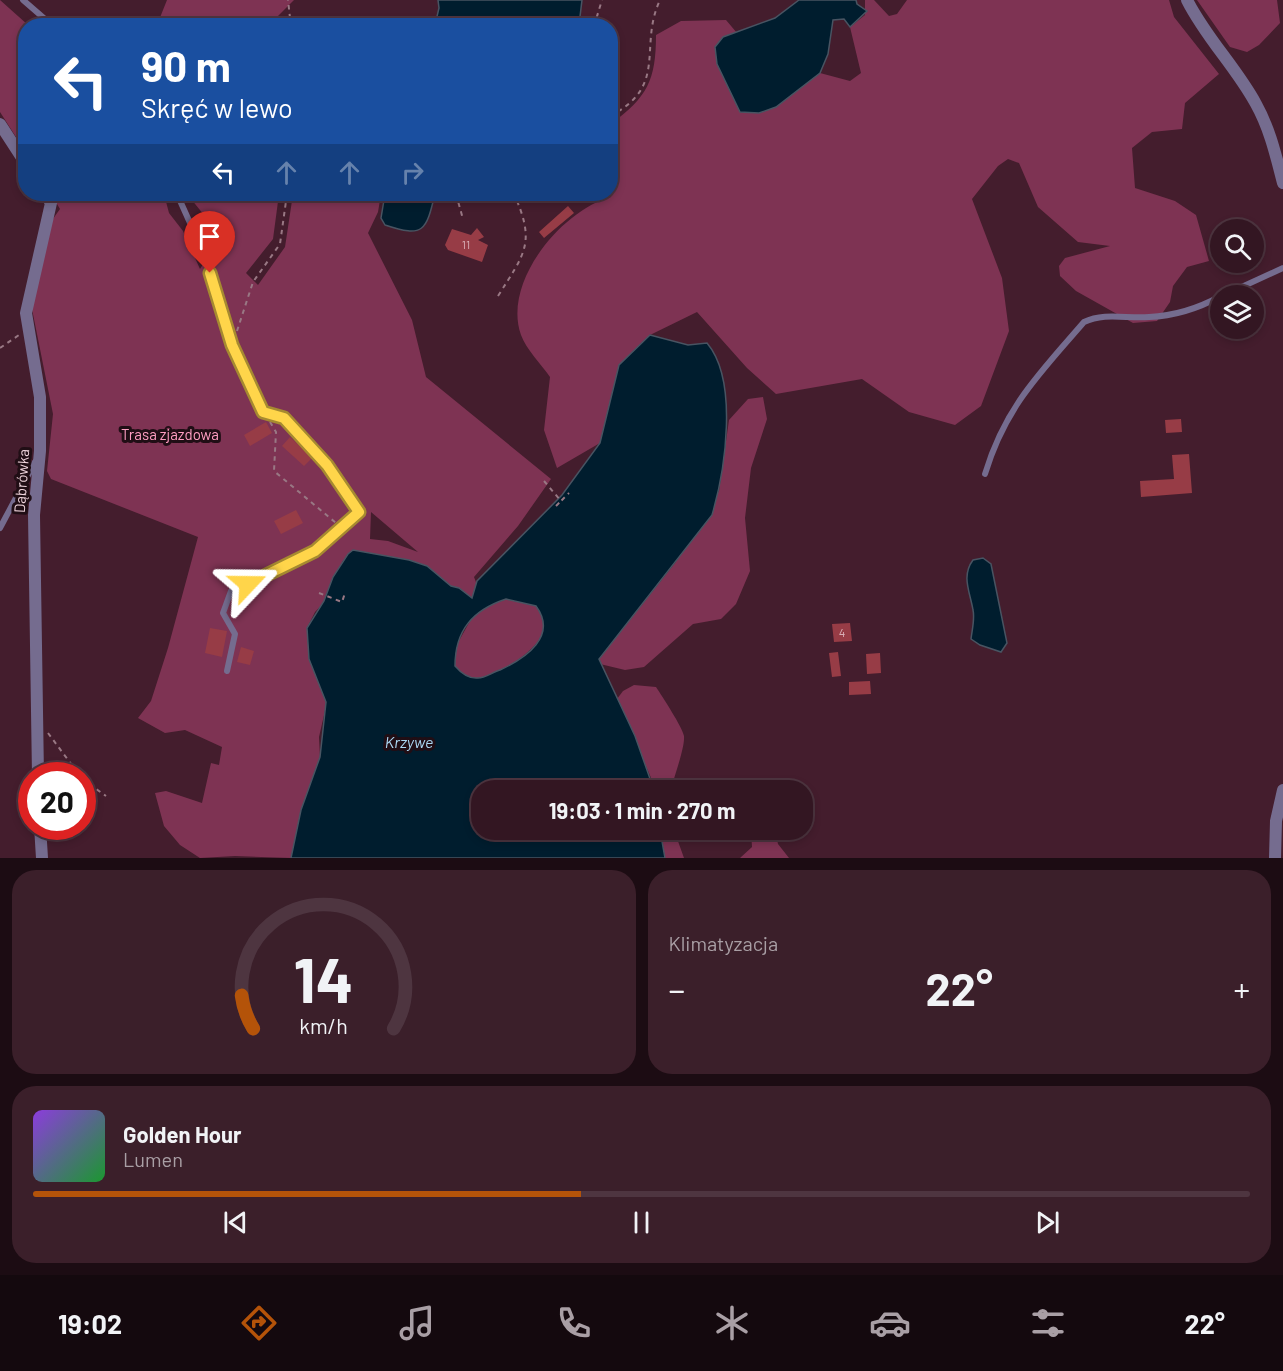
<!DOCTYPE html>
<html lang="pl">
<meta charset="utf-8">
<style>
:root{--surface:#331622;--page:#3b1f2a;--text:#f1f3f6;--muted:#a99fa5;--line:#4e3540;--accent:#b45309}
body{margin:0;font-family:Barlow,sans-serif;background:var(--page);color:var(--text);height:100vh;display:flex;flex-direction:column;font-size:22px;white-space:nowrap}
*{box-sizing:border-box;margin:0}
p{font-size:20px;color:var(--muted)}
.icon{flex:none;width:33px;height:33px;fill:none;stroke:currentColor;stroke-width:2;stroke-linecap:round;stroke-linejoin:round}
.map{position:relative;height:858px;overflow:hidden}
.panel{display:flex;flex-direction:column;gap:12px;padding:12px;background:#1c0c13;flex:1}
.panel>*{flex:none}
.top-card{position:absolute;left:18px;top:18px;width:600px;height:183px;border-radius:24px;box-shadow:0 3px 9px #0003,0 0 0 2px var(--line);background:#1a4fa0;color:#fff;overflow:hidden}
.controls{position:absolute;left:1210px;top:219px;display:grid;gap:12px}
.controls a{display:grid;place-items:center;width:54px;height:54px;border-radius:50%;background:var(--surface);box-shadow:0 3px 9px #0003,0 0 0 2px var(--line);font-size:30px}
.speed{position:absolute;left:18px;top:762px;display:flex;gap:12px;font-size:30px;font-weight:700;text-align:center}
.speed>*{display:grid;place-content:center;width:78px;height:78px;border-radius:50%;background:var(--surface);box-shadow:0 3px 9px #0003,0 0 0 2px var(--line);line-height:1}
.speed .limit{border:9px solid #d22;background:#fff;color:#111}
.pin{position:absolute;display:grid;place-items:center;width:51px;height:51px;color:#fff;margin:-62px -26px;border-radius:50% 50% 50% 0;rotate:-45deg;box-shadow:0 0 6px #0007}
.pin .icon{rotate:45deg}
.me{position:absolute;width:66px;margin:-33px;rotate:67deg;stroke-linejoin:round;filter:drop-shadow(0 0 4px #0008)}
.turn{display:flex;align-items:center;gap:21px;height:126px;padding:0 24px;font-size:27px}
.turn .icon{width:78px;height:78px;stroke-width:2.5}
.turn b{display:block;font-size:42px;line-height:51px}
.lanes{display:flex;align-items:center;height:57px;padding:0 24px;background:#0003;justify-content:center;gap:30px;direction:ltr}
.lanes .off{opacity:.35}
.big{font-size:45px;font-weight:700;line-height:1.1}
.panel .card{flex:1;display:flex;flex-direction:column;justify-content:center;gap:9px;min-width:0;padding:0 21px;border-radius:24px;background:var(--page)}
.panel .dial{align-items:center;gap:0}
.dial svg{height:156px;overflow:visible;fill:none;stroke:var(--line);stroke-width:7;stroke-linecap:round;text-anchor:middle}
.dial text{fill:var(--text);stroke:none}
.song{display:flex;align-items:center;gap:18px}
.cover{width:72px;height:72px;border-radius:9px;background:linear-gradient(135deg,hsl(270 70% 55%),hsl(130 70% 35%))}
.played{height:6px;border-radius:3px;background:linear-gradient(90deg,var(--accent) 45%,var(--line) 45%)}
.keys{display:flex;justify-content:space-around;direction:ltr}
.heat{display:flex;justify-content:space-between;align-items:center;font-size:33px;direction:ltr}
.panel .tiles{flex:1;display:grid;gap:12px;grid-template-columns:1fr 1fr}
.card:last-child{grid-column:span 2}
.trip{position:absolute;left:471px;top:780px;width:342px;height:60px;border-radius:24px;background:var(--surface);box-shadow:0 3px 9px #0003,0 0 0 2px var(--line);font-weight:700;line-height:60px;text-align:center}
.tab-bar{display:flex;height:96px;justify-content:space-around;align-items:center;background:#14090e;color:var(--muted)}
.tab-bar .icon{width:42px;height:42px}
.tab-bar .current{color:var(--accent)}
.tab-bar b{font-size:27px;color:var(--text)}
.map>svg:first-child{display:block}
.green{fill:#7e3353;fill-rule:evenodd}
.water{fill:#001d2e;stroke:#485462;stroke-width:1.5;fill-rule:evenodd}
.building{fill:#973c46}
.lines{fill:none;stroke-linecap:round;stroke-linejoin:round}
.path{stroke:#997884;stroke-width:2;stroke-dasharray:4.5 4.5;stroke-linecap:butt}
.service{stroke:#756c8f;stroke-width:6}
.minor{stroke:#756c8f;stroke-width:12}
.tertiary{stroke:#756c8f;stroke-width:12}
.route-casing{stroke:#a68a30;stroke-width:15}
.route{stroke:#ffd54a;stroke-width:10}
.labels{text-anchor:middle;stroke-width:6;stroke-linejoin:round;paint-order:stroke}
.number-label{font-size:12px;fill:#d9aeb6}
.park-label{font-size:15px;fill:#ff9ec2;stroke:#200e15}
.street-label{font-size:15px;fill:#efd4dc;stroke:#200e15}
.water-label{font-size:16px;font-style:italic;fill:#acd9f5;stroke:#200e15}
</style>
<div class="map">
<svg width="1283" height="858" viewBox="0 0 1283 858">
<rect width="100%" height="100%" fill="#441d2d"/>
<path class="green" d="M0,0L28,25L26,26L25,151L0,112Z
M167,0H294L269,25H157Z
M865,0H874L889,16L897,14L907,0H1169L1174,17L1219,74L1185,103L1182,129L1152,132L1132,148L1135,188L1175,201L1196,215L1209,261L1187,267L1173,286L1170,302L1157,321L1133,323L1076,291L1060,276L1059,266L1065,258L1110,246L1078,242L1038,207L1019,163L1008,159L998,166L972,199L1002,278L1009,331L981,406L955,425L909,412L862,379L776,394L747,368L697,312L650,335L619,365L600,443L557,468L544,430L550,377C541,364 526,349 521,335C502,282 562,210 611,197L616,171L611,150V124C647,97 656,81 656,35L681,21L726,20L737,33L723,37L776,107L820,73L850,81L861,73L850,27L865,15Z
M1197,0H1277L1280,23L1259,45L1247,52L1230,47Z
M51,194H164L169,213L183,231L200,269L221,236L187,194H279L273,239L246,273L258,285L285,247L293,194H381L378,212L368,233L412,320L426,377L551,479L518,526L474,577L479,590C488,593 496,597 505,599C514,602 528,600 536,606C571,633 501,676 478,678C468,679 461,673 455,666V648L470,621L353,550L342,562L348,577L315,612L307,628L327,702L319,737L320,757L301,810L291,858L235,856L200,858L180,845L164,826L155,793L166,791L202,803L211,763L219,765L222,747L185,730L165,733L138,718L151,701L168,648L198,537L51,479L47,471L53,414L32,309L50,223L60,209ZM371,512L418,552L388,541L370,539Z
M763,397L767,419L751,468L745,518L750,571L736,604L721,619L693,624L644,667L625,670L600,664L599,659L675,563L719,491L729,420L748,399Z
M634,685L656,687C662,696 683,728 684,736C685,748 674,776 671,790H654L652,780L617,699L623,691Z
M660,830H674L684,858H665Z
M751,830H775L778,844L789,858H740L752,847Z"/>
<path class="water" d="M438,0H582L579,25H435L439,8Z
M799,0H856L857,4L867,11L850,27L844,19L833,20L828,54L820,73L776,107L759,113L740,112L717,64L715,47L723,37L775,18Z
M385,194H435C426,231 424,238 385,225L381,218Z
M650,335L688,345L707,343C739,381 725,471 712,515L599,659L635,736L654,790H482V830H660L665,858H291L301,810L320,757L326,702L309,659L307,628L324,601L333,577L348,554L353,550L409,560L427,566L451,586L459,588L472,598L477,581L562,495L600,443L619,365ZM506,599L536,606C558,636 526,658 500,670C493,672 485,678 478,678C468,679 461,673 455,666C455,630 473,610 506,599Z
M983,558L991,564L1007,643L1001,652L980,645L971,639C972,630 975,619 973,610C970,592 961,576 973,560Z"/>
<path class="building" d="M568,206L574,213L544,238L539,232Z
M477,228L484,237L478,240L488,245L482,262L448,250L445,245L452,229L471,235Z
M1181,419L1182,432L1166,433L1165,420Z
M266,422L272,433L250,446L244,435Z
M290,437L312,458L304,466L282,446Z
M1189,454L1192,493L1141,497L1140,481L1174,479L1172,455Z
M296,510L303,523L281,534L274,521Z
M850,623L852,641L834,642L832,624Z
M210,628L227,631L222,657L205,653Z
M241,647L254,651L250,665L237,662Z
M838,652L841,676L832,677L829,653Z
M880,653L881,673L867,674L866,654Z
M870,681L871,694L849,695V682Z"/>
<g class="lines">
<path class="path" d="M285,26L290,18L288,0
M594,26L602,0
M610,116C669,86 638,47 660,0
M456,194L463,219
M498,296C525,253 536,243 514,194
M237,331L253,282L280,244L287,194
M0,348L19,335
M270,422L276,432L274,471L336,523
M544,481L561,501L569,493
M556,506L561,501
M319,593L342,602L345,593
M48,733L80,776
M82,779L106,796"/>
<path class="service" d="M23,0L53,26
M177,194L204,254L232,345L263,412L284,418L328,465L359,512L314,551L281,569L231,591L223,613L235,634L227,671
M1222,296L1283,268
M985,474C1005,407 1040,373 1084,322C1105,312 1127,319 1149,317C1174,316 1199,308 1221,296
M0,528L35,462"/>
<path class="minor" d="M0,124L26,164
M38,776L34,515L40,451V397L26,313L51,203L45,194
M40,826L42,858
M1275,858L1276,821L1283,790"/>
<path class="tertiary" d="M1187,0C1206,38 1236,67 1256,104C1270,129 1276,156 1283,183"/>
</g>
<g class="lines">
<defs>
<path id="route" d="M210,273L232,345L263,412L284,418L327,465L359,512L315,551L248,584"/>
</defs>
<use href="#route" class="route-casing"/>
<use href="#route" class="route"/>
</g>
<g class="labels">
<g class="number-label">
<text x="466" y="249">11</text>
<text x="842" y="637">4</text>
</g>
<g class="park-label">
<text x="170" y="440">Trasa zjazdowa</text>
</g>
<g class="street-label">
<text transform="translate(22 481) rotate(-86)" y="5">Dąbrówka</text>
</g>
<g class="water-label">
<text x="409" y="748">Krzywe</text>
</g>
</g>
</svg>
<div class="controls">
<a><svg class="icon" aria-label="search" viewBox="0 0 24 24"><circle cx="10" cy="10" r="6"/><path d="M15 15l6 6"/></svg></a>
<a><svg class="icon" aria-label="layers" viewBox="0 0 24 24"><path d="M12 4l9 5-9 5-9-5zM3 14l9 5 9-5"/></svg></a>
</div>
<div class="speed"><div class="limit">20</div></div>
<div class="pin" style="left:210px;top:273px;background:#d93025"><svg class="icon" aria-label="arrive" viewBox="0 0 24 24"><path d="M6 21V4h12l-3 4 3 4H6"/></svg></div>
<svg class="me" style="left:248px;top:584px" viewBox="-20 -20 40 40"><path d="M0-17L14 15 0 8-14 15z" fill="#ffd54a" stroke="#fff" stroke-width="4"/></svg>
<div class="trip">19:03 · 1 min · 270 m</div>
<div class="top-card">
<div class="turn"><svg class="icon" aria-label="left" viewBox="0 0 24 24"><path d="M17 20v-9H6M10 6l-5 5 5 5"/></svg><div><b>90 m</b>Skręć w lewo</div></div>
<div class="lanes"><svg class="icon" aria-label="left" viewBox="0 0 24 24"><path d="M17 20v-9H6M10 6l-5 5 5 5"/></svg><svg class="icon off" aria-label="ahead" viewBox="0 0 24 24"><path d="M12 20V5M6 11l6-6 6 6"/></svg><svg class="icon off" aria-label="ahead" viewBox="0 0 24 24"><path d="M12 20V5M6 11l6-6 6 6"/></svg><svg class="icon off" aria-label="right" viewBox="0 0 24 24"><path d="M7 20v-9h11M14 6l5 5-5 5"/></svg></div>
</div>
</div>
<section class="panel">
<div class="tiles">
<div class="card dial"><svg viewBox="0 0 100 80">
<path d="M14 69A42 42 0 1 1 86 69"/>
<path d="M14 69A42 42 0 0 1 8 52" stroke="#b45309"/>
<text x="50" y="56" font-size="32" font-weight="700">14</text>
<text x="50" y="72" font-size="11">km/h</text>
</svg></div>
<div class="card"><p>Klimatyzacja</p>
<div class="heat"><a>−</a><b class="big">22°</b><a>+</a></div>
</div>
<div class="card">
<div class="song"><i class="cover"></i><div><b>Golden Hour</b><p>Lumen</p></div></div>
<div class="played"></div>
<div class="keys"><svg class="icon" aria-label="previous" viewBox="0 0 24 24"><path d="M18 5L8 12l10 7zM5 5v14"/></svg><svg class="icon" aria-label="pause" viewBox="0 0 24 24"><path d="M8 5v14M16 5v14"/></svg><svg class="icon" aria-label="next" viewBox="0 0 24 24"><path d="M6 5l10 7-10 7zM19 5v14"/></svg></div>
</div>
</div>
</section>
<nav class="tab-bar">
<b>19:02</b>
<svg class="icon current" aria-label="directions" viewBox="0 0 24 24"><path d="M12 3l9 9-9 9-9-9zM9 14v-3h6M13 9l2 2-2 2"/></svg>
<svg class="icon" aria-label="music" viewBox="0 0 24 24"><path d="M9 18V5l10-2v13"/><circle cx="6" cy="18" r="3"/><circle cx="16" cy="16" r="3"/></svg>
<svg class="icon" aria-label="phone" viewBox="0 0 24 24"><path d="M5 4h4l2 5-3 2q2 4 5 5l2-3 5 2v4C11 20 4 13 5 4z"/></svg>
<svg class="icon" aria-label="climate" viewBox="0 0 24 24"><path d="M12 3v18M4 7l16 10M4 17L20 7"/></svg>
<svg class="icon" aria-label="car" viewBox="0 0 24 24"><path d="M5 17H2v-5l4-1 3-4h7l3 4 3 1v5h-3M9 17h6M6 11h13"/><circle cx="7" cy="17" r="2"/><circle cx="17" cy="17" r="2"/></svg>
<svg class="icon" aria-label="filters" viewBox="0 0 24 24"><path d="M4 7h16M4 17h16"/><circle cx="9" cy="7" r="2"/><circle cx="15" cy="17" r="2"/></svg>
<b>22°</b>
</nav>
